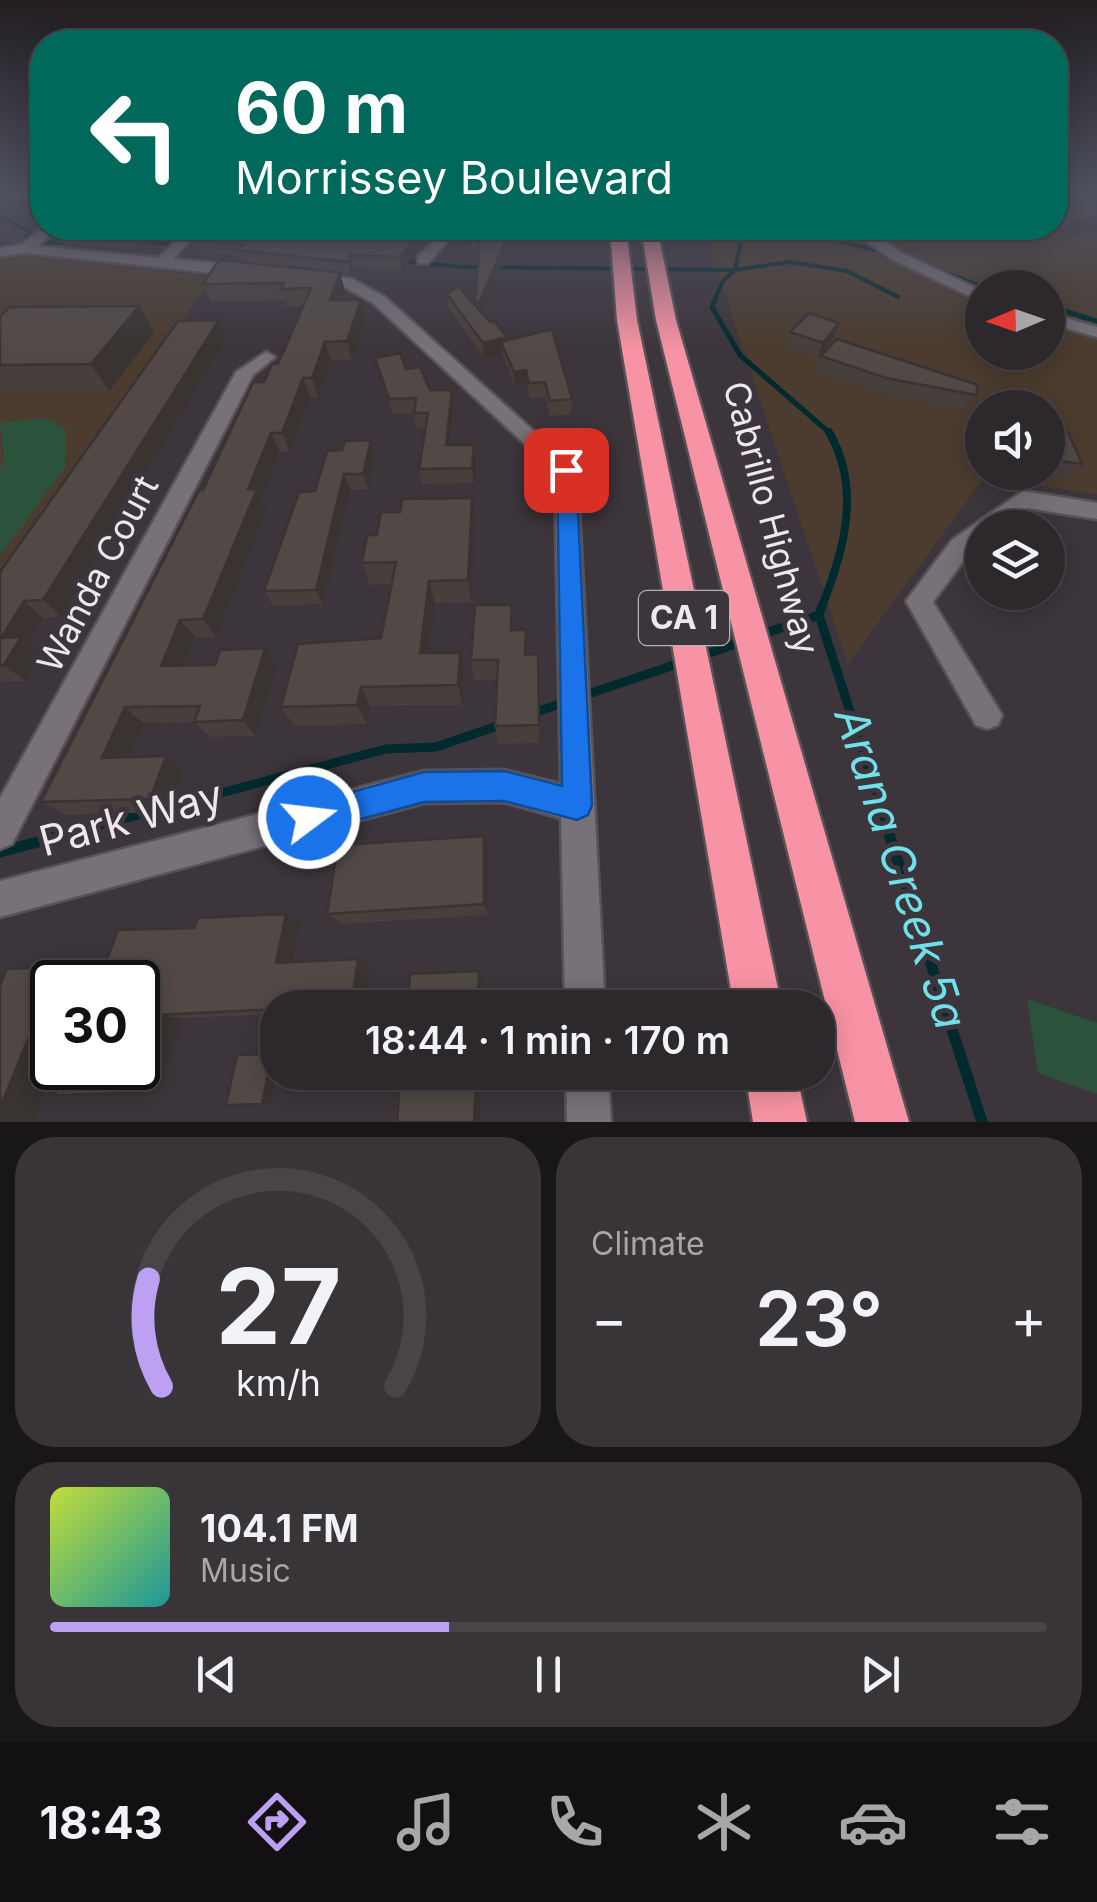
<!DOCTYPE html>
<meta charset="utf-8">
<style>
:root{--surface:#2d282c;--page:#393438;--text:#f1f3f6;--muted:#a7a6a9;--line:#484448;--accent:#bca0f2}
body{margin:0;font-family:Inter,sans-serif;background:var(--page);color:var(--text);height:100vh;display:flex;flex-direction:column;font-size:38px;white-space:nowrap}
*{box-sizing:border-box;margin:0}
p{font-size:32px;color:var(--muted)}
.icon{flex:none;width:55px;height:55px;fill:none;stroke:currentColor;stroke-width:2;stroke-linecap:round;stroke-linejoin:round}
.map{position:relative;height:1122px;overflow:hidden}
.details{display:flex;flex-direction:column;gap:15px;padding:15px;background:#191618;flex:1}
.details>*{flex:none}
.banner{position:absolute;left:30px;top:30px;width:1038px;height:210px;border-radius:40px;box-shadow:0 5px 25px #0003,0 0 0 2px var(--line);background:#00695c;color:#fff;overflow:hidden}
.needle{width:65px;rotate:268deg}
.buttons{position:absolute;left:965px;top:270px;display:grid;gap:20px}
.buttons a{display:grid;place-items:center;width:100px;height:100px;border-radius:50%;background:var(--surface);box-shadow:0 5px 25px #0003,0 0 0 2px var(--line);font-size:50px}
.speed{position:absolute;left:30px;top:960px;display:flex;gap:20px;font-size:50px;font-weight:700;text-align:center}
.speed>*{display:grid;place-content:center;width:130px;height:130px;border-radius:50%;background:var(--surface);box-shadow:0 5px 25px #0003,0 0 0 2px var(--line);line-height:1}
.speed .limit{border:5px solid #111;border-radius:15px;background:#fff;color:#111}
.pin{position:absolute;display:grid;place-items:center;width:85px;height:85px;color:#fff;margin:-42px;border-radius:20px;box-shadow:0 5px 15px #0006}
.me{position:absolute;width:110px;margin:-55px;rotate:75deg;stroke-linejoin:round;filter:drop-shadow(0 0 8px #0008)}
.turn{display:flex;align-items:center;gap:35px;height:210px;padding:0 40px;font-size:45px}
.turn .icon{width:130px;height:130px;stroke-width:2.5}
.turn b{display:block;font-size:70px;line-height:85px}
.big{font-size:75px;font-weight:600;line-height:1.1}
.details .card{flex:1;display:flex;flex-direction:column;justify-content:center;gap:15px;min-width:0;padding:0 35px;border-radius:40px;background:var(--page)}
.details .dial{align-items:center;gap:0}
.dial svg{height:260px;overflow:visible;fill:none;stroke:var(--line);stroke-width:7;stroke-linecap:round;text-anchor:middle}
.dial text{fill:var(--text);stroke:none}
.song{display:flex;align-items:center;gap:30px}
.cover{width:120px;height:120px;border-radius:15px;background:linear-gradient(135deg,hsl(70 70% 55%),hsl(180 70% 35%))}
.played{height:10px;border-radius:5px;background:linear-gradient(90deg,var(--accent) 40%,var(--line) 40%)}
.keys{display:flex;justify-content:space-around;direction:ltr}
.heat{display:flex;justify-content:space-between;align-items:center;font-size:55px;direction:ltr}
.details .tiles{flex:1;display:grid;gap:15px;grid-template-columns:1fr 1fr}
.card:last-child{grid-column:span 2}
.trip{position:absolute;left:260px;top:990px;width:575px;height:100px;border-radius:40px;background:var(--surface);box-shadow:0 5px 25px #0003,0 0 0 2px var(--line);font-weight:600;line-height:100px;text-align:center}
.dock{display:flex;height:160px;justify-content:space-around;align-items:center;background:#121012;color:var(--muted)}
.dock .icon{width:70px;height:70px}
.dock .selected{color:var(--accent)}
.dock b{font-size:45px;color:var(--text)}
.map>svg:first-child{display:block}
.education{fill:#4b3c2f;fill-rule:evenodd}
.green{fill:#2b533b}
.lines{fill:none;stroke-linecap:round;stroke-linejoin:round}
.stream-far4{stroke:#012a2e;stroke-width:4}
.stream-far3{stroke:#012a2e;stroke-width:5}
.stream-far2{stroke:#012a2e;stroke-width:8}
.stream-far1{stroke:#012a2e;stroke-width:9}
.stream{stroke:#012a2e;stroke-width:11}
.minor-casing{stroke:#575256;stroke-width:5}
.highway-casing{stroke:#575256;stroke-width:5}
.minor{fill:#787178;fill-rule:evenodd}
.highway{fill:#f793a4;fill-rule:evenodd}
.wall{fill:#473f3c}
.shaded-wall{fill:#393331}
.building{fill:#524946;stroke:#393331;stroke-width:2.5}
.route{fill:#1a73e8;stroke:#114b97;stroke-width:2.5}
.labels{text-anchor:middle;stroke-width:10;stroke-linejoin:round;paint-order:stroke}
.shield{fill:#3c353b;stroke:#b7b2b6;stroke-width:2.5}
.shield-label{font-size:32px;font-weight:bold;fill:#ece8eb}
.street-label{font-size:35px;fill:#ece8eb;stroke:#3c353b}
.near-street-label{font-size:42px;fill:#ece8eb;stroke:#3c353b}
.near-water-label{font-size:45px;font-style:italic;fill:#70e0eb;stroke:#3c353b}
</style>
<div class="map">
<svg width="1097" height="1122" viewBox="0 0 1097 1122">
<rect width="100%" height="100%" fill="#3c353b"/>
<path class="education" d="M1055,193H1097V495L985,476L848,664L703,228H1055ZM982,288H1048V352H982ZM982,408H1048V472H982Z
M20,255L212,277L130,399H123L0,569V258Z"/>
<path class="green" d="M46,418L66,429L65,467L0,556V470L4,458L0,423Z
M1027,999L1097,1023V1094L1038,1073Z"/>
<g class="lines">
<path class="stream-far4" d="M0,216L30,232L25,242
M785,228L888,253
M139,242L200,245
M0,246L65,242
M403,261L462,267L735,270L790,262L847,271L898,297
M916,261L986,288
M715,299L723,281L735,270L742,237L768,228"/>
<path class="stream-far3" d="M716,297L712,307L740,355L831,434
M1048,306L1097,321"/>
<path class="stream-far2" d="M821,609C844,551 862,489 829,432"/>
<path class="stream-far1" d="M819,615L822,606
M819,615L889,833
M757,636L819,615
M701,656L744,641
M582,696L683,662
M530,714L569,701
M70,833L386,749L436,747L503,724"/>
<path class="stream" d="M888,831L982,1122
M0,852L79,831"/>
<defs>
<path id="minor" d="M44,228H59L38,246L158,258L189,228H202L173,259L245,266L253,271L245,276L25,253L0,256V248L21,245Z
M446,228H460L428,263H418V257Z
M846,228H862L904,254L982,291V302L894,260Z
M310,273L352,279L385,297L577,470L605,1008H565L561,818L504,802L424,803L0,917V881L424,771L504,770L561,784L555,472L373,303L343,286L305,281V275Z
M1048,313L1097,327V337L1048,323Z
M266,352L275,357L253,375L12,844L0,849V798L236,372Z
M1023,491L1097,503V519L1027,508L1003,528H982V542L970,552L933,602L1002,715L998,725L987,729L976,725L906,601L952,540Z
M566,1072H608L611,1122H567Z"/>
<path id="highway" d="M610,228H626L637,320L782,1008H734L617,320Z
M641,228H657L676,320L909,1122H855L656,320Z
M745,1072H796L807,1122H753Z"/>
</defs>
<use href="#minor" class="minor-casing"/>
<use href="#highway" class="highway-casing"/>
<use href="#minor" class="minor"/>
<use href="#highway" class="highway"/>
</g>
<path class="wall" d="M0,193H42V215L0,216Z
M1055,193L1097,197V233L1064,237L1047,228H1055Z
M174,228L157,242H148L139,249L58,243L50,229Z
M197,228H420L414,256L402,270L353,268L351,275L340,274L345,291L342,300H361L365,318L352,360H331L318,397H310L290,452H280L262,499L267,508L216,637H195L184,665L277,666L256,736L210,737L195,722L143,723L129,757L166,756L183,770L169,812L65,815L41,802L203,490L264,382L278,364L303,306L287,307L285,301L211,302L203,284L241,262L239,256L194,252L188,239Z
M474,228H517L482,312L507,340L572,399L571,414L550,416L545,397L530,398L527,385L515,387L502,353L484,358L449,308L447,294L475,305L479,250H470L469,237Z
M936,228H974L973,229L942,232Z
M139,306L154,333L109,391L0,393V316Z
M219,320L226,338L61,617L43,618L28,643L40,653L25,681L0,682V572Z
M790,332L833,338L817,358L785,346Z
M821,356L976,395L966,410L879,393L816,371Z
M375,358L406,369L430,390H452L454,405L450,445H474L476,460L474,483L422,484L419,469L425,428L417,429L414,414H393Z
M1005,390L1010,408H996L995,406Z
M1048,431L1082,464L1068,479L1041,475L1040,472H1048Z
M375,456L368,489L350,490L323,604L273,606L264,591L315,491Z
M475,520L471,602L435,603L428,653L464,673L462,705L370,706L367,724L295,726L281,707L381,638L392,584L370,585L362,563L377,535Z
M513,630L527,655L538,654L539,743L498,744L495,726L497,680H474L471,660Z
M488,850V915L341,924L327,914Z
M286,914L301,924L294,962L370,966L278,1008V1014L182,1018L160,1092L55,1095L194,928Z"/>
<path class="shaded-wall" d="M1097,217V233L1064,237L1074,220Z
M152,228H174L157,242L151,229Z
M415,228H420L414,256L402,270L400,257Z
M511,228H517L480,317L479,303Z
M141,229L148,242L139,249L133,236Z
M350,255L353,268L351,275L348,262Z
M340,273L345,291L335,318L330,300Z
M361,300L365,318L352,360L347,341Z
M139,306L154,333L109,391L91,364Z
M219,320L226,338L61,617L43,600Z
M839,323L833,338L817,358L823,343Z
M507,337V352L501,342L502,353L484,358L483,343Z
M325,342L331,360L318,397L312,378Z
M526,370L527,385L515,387L514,372Z
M303,378L310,397L290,452L282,433Z
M452,390L454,405L448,461L446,445Z
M271,433L280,452L262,499L267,508L216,637L203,619L248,489Z
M371,440L375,456L368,489L363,474Z
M474,445L476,460L474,483L472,468Z
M344,474L350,490L323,604L316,590Z
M472,498L475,520L471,602L468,580Z
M429,581L435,603L426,674L420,653Z
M24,601L43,618L28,643L40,653L25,681L4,665L1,638Z
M180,620L195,637L177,683L161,666Z
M265,648L277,666L256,736L243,720Z
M460,653L464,673L462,705L458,685Z
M361,687L370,706L367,724L357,705Z
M125,707L143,723L122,772L102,758Z
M166,756L183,770L169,812L150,799Z
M484,836L488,850V915L484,904Z
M286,914L301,924L292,969L276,963Z
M358,959L370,966L364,1008H351Z
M57,967L89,974L86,982H52V1068H54L34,1121L0,1122V1108Z
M479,971L483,978V1008H478Z
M157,1015L182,1018L160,1092L132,1093Z
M272,1054H278V1062L270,1103L262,1104Z
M476,1072H481L480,1120L474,1122Z"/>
<path class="building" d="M0,193H42V203H0Z
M1055,193H1090L1097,197V217L1074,220L1055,209Z
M52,228H152L151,229H141L133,236L50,229Z
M197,228H415L411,243L400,257L350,255L348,262L237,250L244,244L188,239Z
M474,228H511L479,303L475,302L480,237H469Z
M219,260L337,272L340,273L330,300H361L347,341L325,342L312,378H303L282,433H271L248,489H257L203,619L180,620L161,666L215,665L220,650L265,648L243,720L194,722L200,706L125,707L102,758L166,756L150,799L41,802L199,490H203L253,382H264L272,364H278L311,288L281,289L284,283L203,284Z
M458,286L490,322L494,321L507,337L483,343L447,294Z
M139,306L91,364L0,365V316L10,307Z
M809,313L839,323L823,343L790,332Z
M219,320L43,600L24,601L1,638L21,637L4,665H0V572L178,321Z
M552,329L572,399L550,401L545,382L529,383L526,370L514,372L501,342Z
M837,339L978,385L976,395L886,378L821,356Z
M400,353L406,369L420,367L430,390H452L446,445H474L472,468L419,469L428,413H414L416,398L389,399L375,358Z
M1005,390L1028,394L1034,408H1010Z
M1048,431L1069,434L1082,464L1053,460L1048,445Z
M371,440L363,474H344L316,590L264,591L299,492L315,491L327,451L342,450L345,441Z
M472,498L468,580L429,581L420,653H460L458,685L361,687L357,705L281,707L298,644L381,638L396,562L362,563L367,535H377L381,512H400L402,499Z
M475,605H512L511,630H526L525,655L538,654L539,725L495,726L498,660H471Z
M484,836V904L327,914L338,845Z
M286,914L276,963L358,959L351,1008H278V1009L157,1015L132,1093L55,1095L66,1068H138V982H98L118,930L194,928L198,918Z
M57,967L0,1108V985L7,969Z
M479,971L478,1008H407L410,974Z
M272,1054L262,1104L226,1105L237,1055Z
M316,1072H476L474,1122H397L400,1083L314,1086Z"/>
<linearGradient id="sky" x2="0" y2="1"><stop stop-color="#211d20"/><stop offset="0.55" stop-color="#505160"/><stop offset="1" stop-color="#505160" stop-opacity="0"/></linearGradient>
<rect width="1097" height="350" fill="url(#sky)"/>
<path class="route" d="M566,463L576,470L592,805L588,815L577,820L504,801L424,802L309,833L298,828L293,818L298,807L424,772L504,771L562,786L557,470Z"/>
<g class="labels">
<rect class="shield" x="639" y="591" width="90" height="54" rx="8"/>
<g class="shield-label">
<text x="684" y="629">CA 1</text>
</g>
<g class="street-label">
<text transform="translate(771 518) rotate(75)" y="12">Cabrillo Highway</text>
<text transform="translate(98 574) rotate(-62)" y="12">Wanda Court</text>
</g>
<g class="near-street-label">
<text transform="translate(131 818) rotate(-15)" y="15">Park Way</text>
</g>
<g class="near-water-label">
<text transform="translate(901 868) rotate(72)" y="16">Arana Creek 5a</text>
</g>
</g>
</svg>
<div class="buttons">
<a><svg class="needle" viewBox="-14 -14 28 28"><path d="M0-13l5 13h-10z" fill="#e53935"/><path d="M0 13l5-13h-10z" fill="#a7a6a9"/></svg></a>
<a><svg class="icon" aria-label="sound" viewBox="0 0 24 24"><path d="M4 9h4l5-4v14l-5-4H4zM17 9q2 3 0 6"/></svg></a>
<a><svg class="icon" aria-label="layers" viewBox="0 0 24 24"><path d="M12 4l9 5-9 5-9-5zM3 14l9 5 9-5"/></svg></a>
</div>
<div class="speed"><div class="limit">30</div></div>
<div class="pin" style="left:566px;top:470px;background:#d93025"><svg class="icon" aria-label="arrive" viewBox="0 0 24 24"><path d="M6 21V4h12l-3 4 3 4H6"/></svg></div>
<svg class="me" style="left:309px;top:818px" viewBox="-20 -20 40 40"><circle r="17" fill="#1a73e8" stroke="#fff" stroke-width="3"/><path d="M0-11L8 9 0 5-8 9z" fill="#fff"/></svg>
<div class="trip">18:44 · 1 min · 170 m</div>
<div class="banner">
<div class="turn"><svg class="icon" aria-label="left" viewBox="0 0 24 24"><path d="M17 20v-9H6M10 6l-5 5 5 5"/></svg><div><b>60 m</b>Morrissey Boulevard</div></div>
</div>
</div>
<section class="details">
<div class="tiles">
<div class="card dial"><svg viewBox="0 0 100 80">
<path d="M14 69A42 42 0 1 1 86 69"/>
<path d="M14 69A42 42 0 0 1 10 36" stroke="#bca0f2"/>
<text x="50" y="56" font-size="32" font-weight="700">27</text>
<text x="50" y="72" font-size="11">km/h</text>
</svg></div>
<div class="card"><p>Climate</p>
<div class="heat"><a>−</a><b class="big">23°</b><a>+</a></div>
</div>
<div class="card">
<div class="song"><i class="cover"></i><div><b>104.1 FM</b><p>Music</p></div></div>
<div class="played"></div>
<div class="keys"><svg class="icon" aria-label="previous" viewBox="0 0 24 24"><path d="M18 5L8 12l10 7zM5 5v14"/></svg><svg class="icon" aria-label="pause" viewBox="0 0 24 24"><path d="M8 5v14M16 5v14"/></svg><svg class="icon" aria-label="next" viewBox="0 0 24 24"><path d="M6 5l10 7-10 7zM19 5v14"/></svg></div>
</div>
</div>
</section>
<nav class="dock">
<b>18:43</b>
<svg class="icon selected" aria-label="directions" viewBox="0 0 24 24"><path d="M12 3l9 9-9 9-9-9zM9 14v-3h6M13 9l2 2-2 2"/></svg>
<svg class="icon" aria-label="music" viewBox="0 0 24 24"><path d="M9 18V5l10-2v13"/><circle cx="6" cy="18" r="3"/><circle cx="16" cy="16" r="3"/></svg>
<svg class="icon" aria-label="phone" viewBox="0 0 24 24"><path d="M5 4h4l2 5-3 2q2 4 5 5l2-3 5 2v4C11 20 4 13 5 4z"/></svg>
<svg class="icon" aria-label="climate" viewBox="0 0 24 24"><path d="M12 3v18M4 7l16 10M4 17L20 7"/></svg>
<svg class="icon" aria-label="car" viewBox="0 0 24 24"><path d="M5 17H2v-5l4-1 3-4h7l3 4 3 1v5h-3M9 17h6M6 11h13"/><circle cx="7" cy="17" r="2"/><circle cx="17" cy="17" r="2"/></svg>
<svg class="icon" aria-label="filters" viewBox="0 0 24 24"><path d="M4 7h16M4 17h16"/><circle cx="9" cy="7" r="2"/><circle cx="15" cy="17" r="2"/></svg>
</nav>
